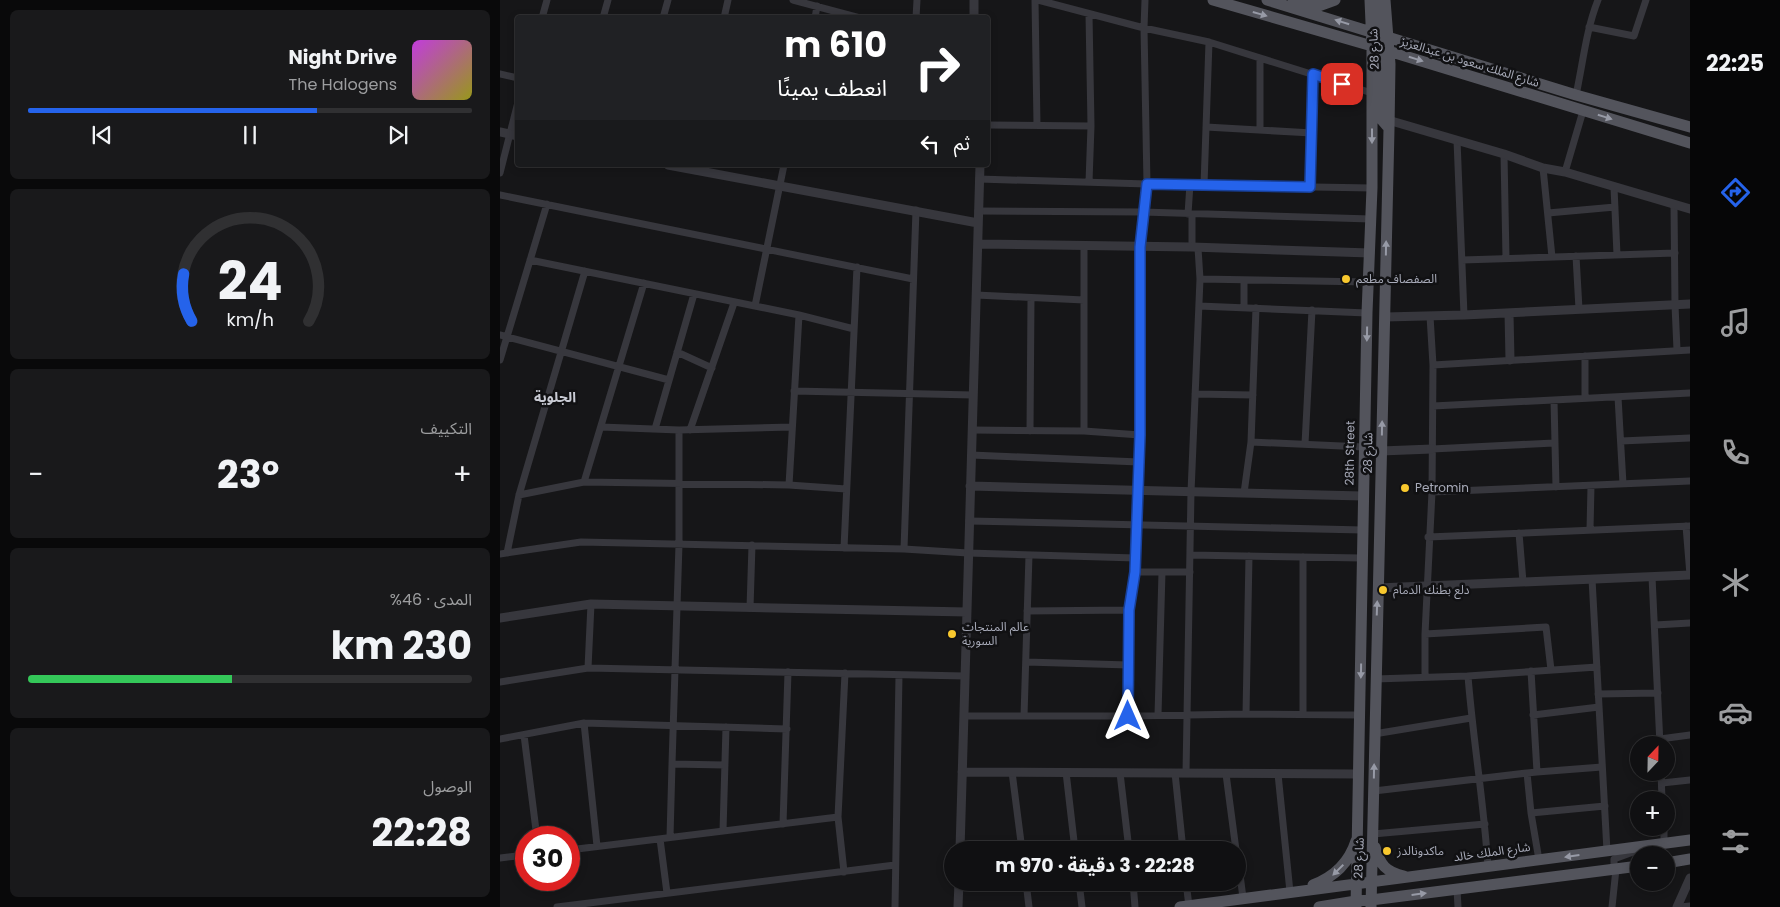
<!DOCTYPE html>
<html lang="ar">
<meta charset="utf-8">
<style>
:root{--surface:#101012;--page:#19191b;--text:#f1f3f6;--muted:#9c9d9f;--line:#303032;--accent:#2563eb}
body{margin:0;font-family:Poppins,"Noto Sans Arabic",sans-serif;background:var(--page);color:var(--text);direction:rtl;height:100vh;display:flex;flex-direction:column;font-size:19px;white-space:nowrap}
*{box-sizing:border-box;margin:0}
p{font-size:16px;color:var(--muted)}
.icon{flex:none;width:28px;height:28px;fill:none;stroke:currentColor;stroke-width:2;stroke-linecap:round;stroke-linejoin:round}
.map{position:relative;flex:1;overflow:hidden;direction:ltr}
.panel{display:flex;flex-direction:column;gap:10px;padding:10px;background:#09090a;width:500px}
.panel>*{flex:none}
.hud{position:absolute;left:15px;top:15px;width:475px;height:152px;border-radius:5px;box-shadow:0 2px 8px #0003,0 0 0 1px var(--line);direction:rtl;background:#202124;color:#fff;overflow:hidden}
.needle{width:32px;rotate:22deg}
.buttons{position:absolute;left:1130px;top:736px;display:grid;gap:10px}
.buttons a{display:grid;place-items:center;width:45px;height:45px;border-radius:50%;background:var(--surface);box-shadow:0 2px 8px #0003,0 0 0 1px var(--line);font-size:25px}
.speed{position:absolute;left:15px;top:826px;display:flex;gap:10px;font-size:25px;font-weight:700;text-align:center}
.speed>*{display:grid;place-content:center;width:65px;height:65px;border-radius:50%;background:var(--surface);box-shadow:0 2px 8px #0003,0 0 0 1px var(--line);line-height:1}
.speed .limit{border:8px solid #d22;background:#fff;color:#111}
.pin{position:absolute;display:grid;place-items:center;width:42px;height:42px;color:#fff;margin:-21px;border-radius:10px;box-shadow:0 2px 8px #0006}
.me{position:absolute;width:55px;margin:-28px;rotate:0deg;stroke-linejoin:round;filter:drop-shadow(0 0 4px #0008)}
.turn{display:flex;align-items:center;gap:18px;height:105px;padding:0 20px;font-size:22px}
.turn .icon{width:65px;height:65px;stroke-width:2.5}
.turn b{display:block;font-size:35px;line-height:42px}
.then{display:flex;align-items:center;height:48px;padding:0 20px;background:#0003;gap:10px;font-size:19px}
.big{font-size:38px;font-weight:700;line-height:1.1}
.panel .tile{flex:1;display:flex;flex-direction:column;justify-content:center;gap:8px;min-width:0;padding:0 18px;border-radius:8px;background:var(--page)}
.panel .dial{align-items:center;gap:0}
.dial svg{height:130px;overflow:visible;fill:none;stroke:var(--line);stroke-width:7;stroke-linecap:round;text-anchor:middle}
.dial text{fill:var(--text);stroke:none}
.song{display:flex;align-items:center;gap:15px}
.cover{width:60px;height:60px;border-radius:8px;background:linear-gradient(135deg,hsl(290 70% 55%),hsl(60 70% 35%))}
.played{height:5px;border-radius:2px;background:linear-gradient(90deg,var(--accent) 65%,var(--line) 65%)}
.keys{display:flex;justify-content:space-around;direction:ltr}
.heat{display:flex;justify-content:space-between;align-items:center;font-size:28px;direction:ltr}
.charge{height:8px;border-radius:4px;background:linear-gradient(90deg,#34c759 46%,var(--line) 0)}
.trip{position:absolute;left:444px;top:841px;width:302px;height:50px;border-radius:25px;background:var(--surface);box-shadow:0 2px 8px #0003,0 0 0 1px var(--line);font-weight:700;line-height:50px;text-align:center;direction:rtl}
main{display:flex;flex:1;min-height:0}
.dock{display:flex;flex-direction:column;width:90px;justify-content:space-around;align-items:center;background:#060607;color:var(--muted)}
.dock .icon{width:35px;height:35px}
.dock .current{color:var(--accent)}
.dock b{font-size:22px;color:var(--text)}
.map>svg:first-child{display:block}
.lines{fill:none;stroke-linecap:round;stroke-linejoin:round}
.minor{stroke:#37373d;stroke-width:7}
.tertiary{stroke:#37373d;stroke-width:9}
.primary{stroke:#53545c;stroke-width:11}
.oneway{fill:#979aa6}
.route-casing{stroke:#184099;stroke-width:12}
.route{stroke:#2563eb;stroke-width:9}
.poi-dot{fill:#f8c82e;stroke:#111113;stroke-width:2}
.labels{text-anchor:middle;stroke-width:5;stroke-linejoin:round;paint-order:stroke}
.street-label{font-size:12px;fill:#a8abb9;stroke:#111113}
.poi-label{font-size:12px;fill:#a8abb9;stroke:#111113;text-anchor:start}
.neighbourhood-label{font-size:14px;font-weight:bold;fill:#c9cbd4;stroke:#111113}
</style>
<main>
<nav class="dock">
<b>22:25</b>
<svg class="icon current" aria-label="directions" viewBox="0 0 24 24"><path d="M12 3l9 9-9 9-9-9zM9 14v-3h6M13 9l2 2-2 2"/></svg>
<svg class="icon" aria-label="music" viewBox="0 0 24 24"><path d="M9 18V5l10-2v13"/><circle cx="6" cy="18" r="3"/><circle cx="16" cy="16" r="3"/></svg>
<svg class="icon" aria-label="phone" viewBox="0 0 24 24"><path d="M5 4h4l2 5-3 2q2 4 5 5l2-3 5 2v4C11 20 4 13 5 4z"/></svg>
<svg class="icon" aria-label="climate" viewBox="0 0 24 24"><path d="M12 3v18M4 7l16 10M4 17L20 7"/></svg>
<svg class="icon" aria-label="car" viewBox="0 0 24 24"><path d="M5 17H2v-5l4-1 3-4h7l3 4 3 1v5h-3M9 17h6M6 11h13"/><circle cx="7" cy="17" r="2"/><circle cx="17" cy="17" r="2"/></svg>
<svg class="icon" aria-label="filters" viewBox="0 0 24 24"><path d="M4 7h16M4 17h16"/><circle cx="9" cy="7" r="2"/><circle cx="15" cy="17" r="2"/></svg>
</nav>
<div class="map">
<svg width="1190" height="907" viewBox="0 0 1190 907">
<rect width="100%" height="100%" fill="#161618"/>
<g class="lines">
<path class="minor" d="M293,0L360,18
M535,0L537,125
M538,0L644,28L709,42L872,93
M589,14L591,126L589,182
M42,18L47,0
M103,18L108,0
M163,18L168,0
M224,18L228,0
M315,18L317,6
M416,18L417,0
M1089,27L1134,36L1146,0
M0,74L18,78
M1076,95C1083,63 1086,30 1098,0
M488,125L591,126
M706,127L812,133
M760,130V58
M957,140L964,315
M1004,154L1006,258
M1043,168L1052,257
M1065,172L1083,111
M0,173L18,102
M479,179L647,184L872,188
M704,185L709,42
M810,187L813,74
M1114,187L1117,255
M0,195L413,279
M1174,204L1175,305L1177,350
M478,211L643,212L871,219
M1048,213L1115,207
M688,214L690,184
M692,247V214
M1076,256L1079,309
M30,260L299,315L354,329
M962,260L1175,253
M700,279L868,282
M476,295L584,300
M255,306L284,165
M699,306L867,313
M744,308V280
M756,308L751,442L864,447
M0,335L169,380
M177,352L212,368
M1085,356V398
M0,360L47,204
M933,365L1190,350
M294,391L473,395
M695,394L753,395
M1118,397L1123,484
M1054,400L1056,487
M933,406L1190,393
M101,427L179,430L292,427
M155,429L194,294
M179,430V544L172,764L225,765
M190,430L234,303
M472,430L584,431V245
M530,431L531,298
M584,431L640,435
M1121,441L1190,438
M805,444L812,310
M932,449L1054,443
M471,455L639,462
M84,482L144,283
M289,485L299,315
M932,492L1190,481
M744,493L751,442
M19,495L84,482L289,485L346,489
M469,521L863,530
M1186,526L1190,575
M1090,530L1091,486
M1019,533L1023,582
M928,537L1190,526
M344,548L357,267
M404,549L416,210
M7,553L19,495L85,271
M0,554L81,542L404,549L468,553L636,558L640,435V247L647,184L644,28L645,0
M690,555L862,558
M635,572H690
M1152,577L1160,745
M1092,579L1107,851
M250,608L252,545
M527,611L629,610
M1155,625L1190,623
M925,634L1046,627L1051,670
M526,662L629,665
M88,668L91,604
M1031,671L1037,772L1027,773L1031,813L1039,860
M968,676C973,740 984,803 988,867
M925,677V634L932,492L933,365L930,316
M875,679L968,676L1097,667
M0,682L88,668L465,676
M1098,694L1158,693
M746,714L749,556
M803,714V557
M658,715L662,572
M1033,715L1099,707
M464,716H628L629,610L635,572L636,558
M524,716L529,555
M628,716L746,714L860,715
M84,723L97,846
M874,734L971,718
M24,735L37,838
M0,739L84,723L287,729
M1160,739L1190,735
M512,772L522,850
M566,772L575,850
M1037,772L1102,767
M1161,772L1162,800
M620,773L629,850
M675,773L683,850
M686,773L691,492L700,279L698,248
M726,774L736,850
M778,774L790,892
M1162,783L1190,780
M874,791L1027,773
M1031,813L1105,806
M283,824L288,672
M1164,828V844
M223,831L226,727
M873,834L985,824
M170,837L172,764
M160,839L167,893
M69,850L338,817
M0,858L26,855
M738,859L743,898
M344,872L338,817L345,673
M526,882L529,907
M579,882L582,907
M633,882L635,907
M686,882L689,906
M957,889L958,907
M57,907L395,865
M395,907L399,675
M1112,907L1116,869L1114,865V859L1136,851
M1180,907L1190,906"/>
<path class="tertiary" d="M474,0V18
M888,120L1004,154L1043,168L1065,172L1190,209
M0,132L18,136
M168,165L478,223
M478,244L692,247L870,253
M1009,313L1010,360
M885,317L964,315L1190,304
M881,451L932,449
M470,486L863,496
M878,588L1190,575
M0,618L91,604L467,612
M462,772L858,774
M460,850L480,165
M458,907L459,882
M1177,907L1190,878"/>
<path class="primary" d="M713,0L872,46L1190,143
M767,0L1076,95L1190,127
M877,2L881,49L880,112L881,119L887,126
M792,4H804L820,0
M813,8L835,0
M875,847C880,865 886,872 904,876
M1166,863L1190,859
M813,885C834,877 849,863 856,841
M680,907L1190,840
M819,907L856,901L871,900L1139,866
M856,907L867,313L872,188V46L870,0
M871,907L889,129L890,64L885,0"/>
</g>
<defs><path id="oneway-solid" d="M-6-.8H1V-3.2L6.5 0L1 3.2V.8H-6Z" transform="scale(1.25)"/></defs>
<g class="oneway">
<use href="#oneway-solid" transform="translate(760 14) rotate(16)"/>
<use href="#oneway-solid" transform="translate(842 22) rotate(-163)"/>
<use href="#oneway-solid" transform="translate(916 59) rotate(17)"/>
<use href="#oneway-solid" transform="translate(1105 117) rotate(17)"/>
<use href="#oneway-solid" transform="translate(872 136) rotate(90)"/>
<use href="#oneway-solid" transform="translate(886 248) rotate(-89)"/>
<use href="#oneway-solid" transform="translate(867 334) rotate(91)"/>
<use href="#oneway-solid" transform="translate(882 428) rotate(-89)"/>
<use href="#oneway-solid" transform="translate(877 608) rotate(-88)"/>
<use href="#oneway-solid" transform="translate(861 671) rotate(91)"/>
<use href="#oneway-solid" transform="translate(874 771) rotate(-89)"/>
<use href="#oneway-solid" transform="translate(1072 856) rotate(172)"/>
<use href="#oneway-solid" transform="translate(838 870) rotate(135)"/>
<use href="#oneway-solid" transform="translate(919 894) rotate(-7)"/>
</g>
<g class="lines">
<defs>
<path id="route" d="M628,716L629,610L635,572L640,435V247L647,184L810,187L813,74L842,84"/>
</defs>
<use href="#route" class="route-casing"/>
<use href="#route" class="route"/>
</g>
<g class="poi-dot">
<circle cx="846" cy="279" r="5"/>
<circle cx="905" cy="488" r="5"/>
<circle cx="883" cy="590" r="5"/>
<circle cx="452" cy="634" r="5"/>
<circle cx="887" cy="851" r="5"/>
</g>
<g class="labels">
<g class="street-label">
<text transform="translate(874 49) rotate(-92)" y="4">شارع 28</text>
<text transform="translate(970 62) rotate(17)" y="4">شارع الملك سعود بن عبدالعزيز</text>
<text transform="translate(850 453) rotate(-89)" y="4">28th Street</text>
<text transform="translate(868 453) rotate(-89)" y="4">شارع 28</text>
<text transform="translate(992 852) rotate(-8)" y="4">شارع الملك خالد</text>
<text transform="translate(859 858) rotate(-88)" y="4">شارع 28</text>
</g>
<g class="poi-label">
<text x="856" y="283">الصفصاف مطعم</text>
<text x="915" y="492">Petromin</text>
<text x="893" y="594">دلع بطنك الدمام</text>
<text x="462" y="631">عالم المنتجات<tspan x="462" dy="14">السورية</tspan></text>
<text x="897" y="855">ماكدونالدز</text>
</g>
<g class="neighbourhood-label">
<text x="55" y="402">الجلوية</text>
</g>
</g>
</svg>
<div class="buttons">
<a><svg class="needle" viewBox="-14 -14 28 28"><path d="M0-13l5 13h-10z" fill="#e53935"/><path d="M0 13l5-13h-10z" fill="#9c9d9f"/></svg></a>
<a>+</a>
<a>−</a>
</div>
<div class="speed"><div class="limit">30</div></div>
<div class="pin" style="left:842px;top:84px;background:#d93025"><svg class="icon" aria-label="arrive" viewBox="0 0 24 24"><path d="M6 21V4h12l-3 4 3 4H6"/></svg></div>
<svg class="me" style="left:628px;top:716px" viewBox="-20 -20 40 40"><path d="M0-17L14 15 0 8-14 15z" fill="#2563eb" stroke="#fff" stroke-width="4"/></svg>
<div class="trip">22:28 · 3 دقيقة · 970 m</div>
<div class="hud">
<div class="turn"><svg class="icon" aria-label="right" viewBox="0 0 24 24"><path d="M7 20v-9h11M14 6l5 5-5 5"/></svg><div><b>610 m</b>انعطف يمينًا</div></div>
<div class="then">ثم<svg class="icon" aria-label="left" viewBox="0 0 24 24"><path d="M17 20v-9H6M10 6l-5 5 5 5"/></svg></div>
</div>
</div>
<section class="panel">
<div class="tile">
<div class="song"><i class="cover"></i><div><b>Night Drive</b><p>The Halogens</p></div></div>
<div class="played"></div>
<div class="keys"><svg class="icon" aria-label="previous" viewBox="0 0 24 24"><path d="M18 5L8 12l10 7zM5 5v14"/></svg><svg class="icon" aria-label="pause" viewBox="0 0 24 24"><path d="M8 5v14M16 5v14"/></svg><svg class="icon" aria-label="next" viewBox="0 0 24 24"><path d="M6 5l10 7-10 7zM19 5v14"/></svg></div>
</div>
<div class="tile dial"><svg viewBox="0 0 100 80">
<path d="M14 69A42 42 0 1 1 86 69"/>
<path d="M14 69A42 42 0 0 1 9 40" stroke="#2563eb"/>
<text x="50" y="56" font-size="32" font-weight="700">24</text>
<text x="50" y="72" font-size="11">km/h</text>
</svg></div>
<div class="tile"><p>التكييف</p>
<div class="heat"><a>−</a><b class="big">23°</b><a>+</a></div>
</div>
<div class="tile"><p>المدى · 46%</p><b class="big">230 km</b><div class="charge"></div></div>
<div class="tile"><p>الوصول</p><b class="big">22:28</b></div>
</section>
</main>
